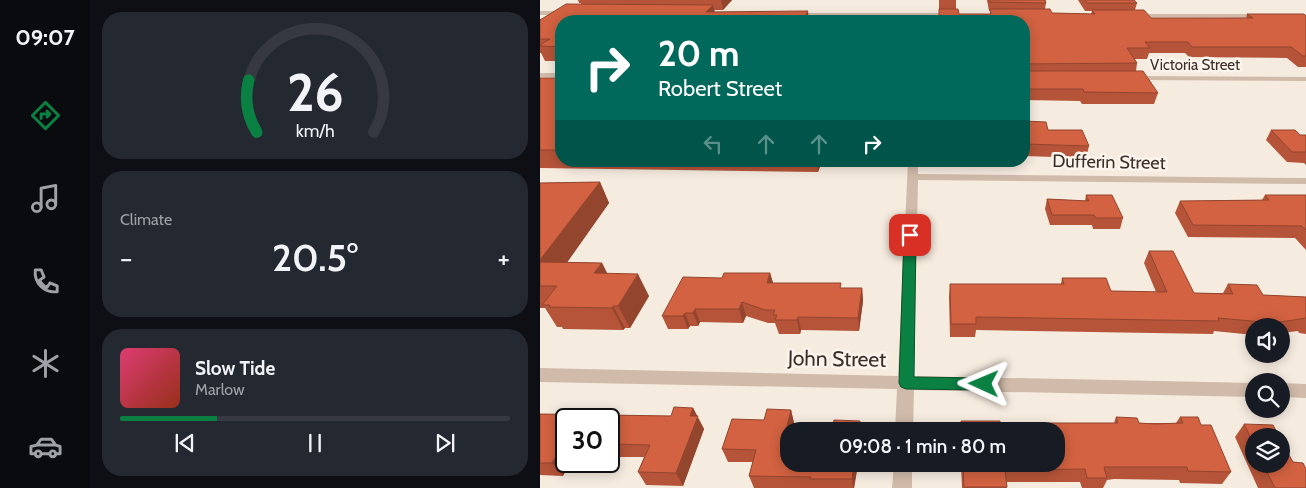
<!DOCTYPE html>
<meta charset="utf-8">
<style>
:root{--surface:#171b24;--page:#242831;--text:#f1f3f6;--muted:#9ea1a6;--line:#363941;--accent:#0b8043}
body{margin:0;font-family:Cabin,sans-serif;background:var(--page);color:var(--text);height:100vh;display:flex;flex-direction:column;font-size:19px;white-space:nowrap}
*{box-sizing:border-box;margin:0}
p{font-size:16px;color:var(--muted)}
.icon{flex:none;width:28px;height:28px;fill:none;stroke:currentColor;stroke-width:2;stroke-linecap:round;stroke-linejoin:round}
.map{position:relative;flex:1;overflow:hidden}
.side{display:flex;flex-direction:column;gap:12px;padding:12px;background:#0d0f14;width:450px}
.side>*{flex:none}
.top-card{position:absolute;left:15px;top:15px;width:475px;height:152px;border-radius:20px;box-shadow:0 2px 12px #0003;background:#00695c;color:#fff;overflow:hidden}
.tools{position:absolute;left:705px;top:318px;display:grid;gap:10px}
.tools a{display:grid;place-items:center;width:45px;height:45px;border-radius:50%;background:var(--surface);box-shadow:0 2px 12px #0003;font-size:25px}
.speed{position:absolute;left:15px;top:408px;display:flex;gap:10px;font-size:25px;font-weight:700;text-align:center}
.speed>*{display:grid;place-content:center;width:65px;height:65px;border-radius:50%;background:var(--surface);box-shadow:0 2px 12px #0003;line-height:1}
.speed .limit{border:2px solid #111;border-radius:8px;background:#fff;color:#111}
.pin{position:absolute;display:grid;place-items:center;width:42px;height:42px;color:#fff;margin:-21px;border-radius:10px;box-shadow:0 2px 8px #0006}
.me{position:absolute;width:55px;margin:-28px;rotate:271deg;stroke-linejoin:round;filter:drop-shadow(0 0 4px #0008)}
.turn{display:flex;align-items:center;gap:18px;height:105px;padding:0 20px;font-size:22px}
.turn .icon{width:65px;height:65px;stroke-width:2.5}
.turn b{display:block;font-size:35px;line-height:42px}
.lanes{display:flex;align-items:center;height:48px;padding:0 20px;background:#0003;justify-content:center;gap:25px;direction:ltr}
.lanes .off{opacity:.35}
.big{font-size:38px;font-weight:600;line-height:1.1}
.side .widget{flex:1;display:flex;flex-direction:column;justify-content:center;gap:8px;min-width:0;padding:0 18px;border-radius:20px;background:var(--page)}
.side .dial{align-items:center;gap:0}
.dial svg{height:130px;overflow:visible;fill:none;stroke:var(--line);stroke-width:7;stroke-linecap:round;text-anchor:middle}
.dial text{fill:var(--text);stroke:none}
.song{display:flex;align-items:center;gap:15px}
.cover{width:60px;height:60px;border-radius:8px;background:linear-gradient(135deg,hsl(340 70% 55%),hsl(10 70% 35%))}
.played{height:5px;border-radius:2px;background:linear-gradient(90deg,var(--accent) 25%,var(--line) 25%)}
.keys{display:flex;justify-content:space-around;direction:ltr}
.heat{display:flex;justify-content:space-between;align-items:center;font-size:28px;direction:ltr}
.trip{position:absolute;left:240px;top:422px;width:285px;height:50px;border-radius:20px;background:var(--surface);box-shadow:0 2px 12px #0003;font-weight:600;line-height:50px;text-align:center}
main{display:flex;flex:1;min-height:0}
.tab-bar{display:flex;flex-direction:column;width:90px;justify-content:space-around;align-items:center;background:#090b0e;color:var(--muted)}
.tab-bar .icon{width:35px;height:35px}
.tab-bar .current{color:var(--accent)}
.tab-bar b{font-size:22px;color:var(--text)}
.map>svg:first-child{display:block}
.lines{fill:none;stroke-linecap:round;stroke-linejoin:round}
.minor{fill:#d0baa9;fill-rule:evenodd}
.wall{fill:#b55438}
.shaded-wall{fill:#93452e}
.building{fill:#d26241;stroke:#93452e}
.route{fill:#0b8043;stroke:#07532c}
.labels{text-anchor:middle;stroke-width:5;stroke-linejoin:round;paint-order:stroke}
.far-street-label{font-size:15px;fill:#3c2f2a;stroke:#fcf5ed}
.street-label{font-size:18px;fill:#3c2f2a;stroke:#fcf5ed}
.near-street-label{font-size:21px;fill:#3c2f2a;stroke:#fcf5ed}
</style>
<main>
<nav class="tab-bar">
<b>09:07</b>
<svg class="icon current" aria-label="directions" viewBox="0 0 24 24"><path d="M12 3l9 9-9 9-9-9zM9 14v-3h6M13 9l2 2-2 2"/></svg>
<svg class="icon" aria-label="music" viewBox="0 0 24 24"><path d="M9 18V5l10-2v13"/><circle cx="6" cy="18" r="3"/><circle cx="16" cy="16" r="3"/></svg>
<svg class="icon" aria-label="phone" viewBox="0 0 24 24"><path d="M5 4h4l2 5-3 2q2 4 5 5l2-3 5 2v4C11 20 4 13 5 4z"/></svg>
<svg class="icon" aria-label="climate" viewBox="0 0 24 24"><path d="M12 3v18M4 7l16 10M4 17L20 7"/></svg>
<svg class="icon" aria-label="car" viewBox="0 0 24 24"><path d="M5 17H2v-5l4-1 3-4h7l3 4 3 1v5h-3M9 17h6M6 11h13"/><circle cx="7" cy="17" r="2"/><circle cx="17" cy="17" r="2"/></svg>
</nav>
<section class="side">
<div class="widget dial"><svg viewBox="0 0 100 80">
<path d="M14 69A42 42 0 1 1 86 69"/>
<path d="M14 69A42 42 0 0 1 9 37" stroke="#0b8043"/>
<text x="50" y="56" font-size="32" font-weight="700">26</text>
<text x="50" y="72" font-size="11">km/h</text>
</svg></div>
<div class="widget"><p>Climate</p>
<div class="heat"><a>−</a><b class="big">20.5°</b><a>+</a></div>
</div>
<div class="widget">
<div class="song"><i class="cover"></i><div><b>Slow Tide</b><p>Marlow</p></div></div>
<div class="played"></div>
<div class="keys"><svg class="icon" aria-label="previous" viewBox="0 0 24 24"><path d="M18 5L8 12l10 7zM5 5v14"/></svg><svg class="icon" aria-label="pause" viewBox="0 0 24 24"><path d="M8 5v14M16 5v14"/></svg><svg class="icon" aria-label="next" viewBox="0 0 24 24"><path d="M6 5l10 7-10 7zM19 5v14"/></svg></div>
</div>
</section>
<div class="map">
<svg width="766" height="488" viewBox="0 0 766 488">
<rect width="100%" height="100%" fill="#f6ebdf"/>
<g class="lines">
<path class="minor" d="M0,11H27L30,13L27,15H0Z
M250,13H415L418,15L415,17L252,16Z
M590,14H722L725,16L722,18L592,17L590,16Z
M0,73H21V77H0Z
M588,76L766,77V81L591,80L587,78Z
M368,161H378V174L766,178V184L378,180L374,376L714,383V397L374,390L373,431H355L357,389L0,382V368L358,376Z
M741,383L766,384V398L741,397Z
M354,464H372V488H352Z"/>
</g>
<path class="wall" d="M38,0H192L183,10H174L175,12L21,21V61H5L1,53H0V20L41,4V3H39Z
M399,0H416V9L419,14H450V11H449L447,0H505L506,3L505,9L512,13L551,14L552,11H545L538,0H594L597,3L595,10L611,18H706L707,14L766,16V67H758L747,58L649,57L645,53H609L607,59H594L597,63L596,71L618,93L614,104H542L540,101L484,100V21H399Z
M0,78H21V161H282L278,172L0,168Z
M484,121L508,130L549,146L546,158L484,156Z
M731,130L760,135H766V165L764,163L747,162L726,140Z
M60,182L69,203L27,262L62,263L67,273L109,296L90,328H85L83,330L23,329L22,327H17L5,308H0V183Z
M546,195L583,218L580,229H553L552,225H510L505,209L507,199L545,201Z
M725,195H766V250L755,238L648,237L635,213L640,201L722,200Z
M609,251L654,293H683L688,284L723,295L766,297V334L759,333L758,331L741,333V326H714V335L674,331L673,334L436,330L435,337H410L409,297L410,284H521L522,278L571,291L616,292L604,263Z
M230,273L233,283L302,288H322L323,301L319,331L261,330L260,334H239L235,323H228L206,316L203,323L160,322L158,326H150L148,329H128L122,316L182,278Z
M153,408L164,429L143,486L106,485L98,472L104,457H69V419H26V461L23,476L0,475V414L131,416Z
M251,410L254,423L252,431H249V464H318L314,488H214L209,476L213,462H188L182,449L224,420Z
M576,417L599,423H636L640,417L661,425L691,472L682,484L640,483L639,480L574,479L567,480L563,488H542L540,482H466L467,488H422L421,464H516V431H421V421L460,423H574Z
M704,424L714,436V464H741L766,488H718L695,437Z"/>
<path class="shaded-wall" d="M181,0H192L183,10Z
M173,5L176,18L166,12Z
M268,11L269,21H262Z
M276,161H282L278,172Z
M60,182L69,203L12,284L0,264V260Z
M62,263L73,285L54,273Z
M230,273L234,286L227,283Z
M98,274L109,296L90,328L78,306Z
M322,288L323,301L319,331L318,318Z
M202,302L206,316L203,323L199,309Z
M73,306L85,328L83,330L72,308Z
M155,309L160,322L158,326L153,313Z
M145,313L150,326L148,329L143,316Z
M258,317L261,330L260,334L257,320Z
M153,408L164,429L143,486L136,473L150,416Z
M251,410L254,423L252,431H249V446L243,442Z
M320,421L322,431H319Z
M24,443L26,446V461H31L23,476L12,463Z
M314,464H318L314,488H313L312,479Z"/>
<path class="building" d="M449,0H505L506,3L449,2Z
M545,0H594L597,3H547Z
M26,4L173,5L166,12L268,11L262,21H21V47L0,46V45L10,39H0V20Z
M399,9H418L419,14H451L450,9H510L512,13L555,14L552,10H604L611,18H713L707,14H764L766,16V56H763L751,47H652L648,42H605L610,48H587L597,63L484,64L485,71H603L618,93L544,92L543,89H484V21H399Z
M0,78H21V150H0Z
M484,121L506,122L508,130H542L549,146L484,144Z
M731,130H755L760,135H766V152H752Z
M60,182L0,260V183Z
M546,195H572L583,218H556L554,215H512L507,199L549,201Z
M725,195H766V230L762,226L653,225L640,201L729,200Z
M609,251H633L654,293L693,294L688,284L717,285L723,295L766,297V318L734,323L678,318L679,321L436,317V324H411L410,284H524L522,278H566L571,291L627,292Z
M0,262L62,263L54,273L98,274L78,306H73L72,308L9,307L10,305H2L17,286H0Z
M184,273H230L227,283H301L300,288H322L318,318L258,317L257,320H235L237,315H233L235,310H225L202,302L199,309H155L153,313H145L143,316H122L143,277L182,278Z
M134,407L153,408L150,416H158L136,473L98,472L110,445L69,444V419H26V443H24L12,463H0V414L131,416Z
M227,409L251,410L243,442H249V464H314L312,479H270L271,477L209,476L216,450L182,449L192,419L224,420Z
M576,417L597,418L599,423L615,424L643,423L640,417H658L661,425H671L691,472L648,471L647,467H564L567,478H547L545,469L465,470L467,487H424L423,464H516V431H422L421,421H460V423H578Z
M294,420L320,421L319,431H292Z
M704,424L733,425L739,436H714V445Z
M741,441L753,462L763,463L766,469V488H735L723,464H741Z"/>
<path class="route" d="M370,232L376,235L374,377L444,378L449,380L451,384L449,389L444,390L366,389L361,387L359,383L364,235Z"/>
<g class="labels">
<g class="far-street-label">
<text x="655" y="70">Victoria Street</text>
</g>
<g class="street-label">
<text transform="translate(569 162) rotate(1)" y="6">Dufferin Street</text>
</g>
<g class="near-street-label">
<text transform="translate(297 359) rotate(1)" y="7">John Street</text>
</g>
</g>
</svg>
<div class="tools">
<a><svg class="icon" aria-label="sound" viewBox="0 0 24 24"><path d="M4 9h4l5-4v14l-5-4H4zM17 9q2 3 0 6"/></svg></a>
<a><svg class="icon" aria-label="search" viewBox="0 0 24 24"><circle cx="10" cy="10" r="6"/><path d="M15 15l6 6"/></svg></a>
<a><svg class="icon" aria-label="layers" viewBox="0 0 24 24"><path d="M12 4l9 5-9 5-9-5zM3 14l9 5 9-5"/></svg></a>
</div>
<div class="speed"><div class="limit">30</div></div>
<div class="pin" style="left:370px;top:235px;background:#d93025"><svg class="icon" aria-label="arrive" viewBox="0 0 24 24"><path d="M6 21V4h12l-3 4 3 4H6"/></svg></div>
<svg class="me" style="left:444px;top:384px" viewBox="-20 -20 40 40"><path d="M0-17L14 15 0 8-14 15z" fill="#0b8043" stroke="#fff" stroke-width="4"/></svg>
<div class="trip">09:08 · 1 min · 80 m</div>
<div class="top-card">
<div class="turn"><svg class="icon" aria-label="right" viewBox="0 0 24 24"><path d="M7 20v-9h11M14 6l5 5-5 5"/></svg><div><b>20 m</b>Robert Street</div></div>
<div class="lanes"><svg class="icon off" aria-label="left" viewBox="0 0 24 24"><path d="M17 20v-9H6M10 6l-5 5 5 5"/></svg><svg class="icon off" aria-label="ahead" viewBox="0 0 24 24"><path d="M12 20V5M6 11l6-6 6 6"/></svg><svg class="icon off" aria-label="ahead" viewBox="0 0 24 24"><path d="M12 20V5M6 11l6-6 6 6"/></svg><svg class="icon" aria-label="right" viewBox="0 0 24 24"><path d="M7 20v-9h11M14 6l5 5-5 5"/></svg></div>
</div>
</div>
</main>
